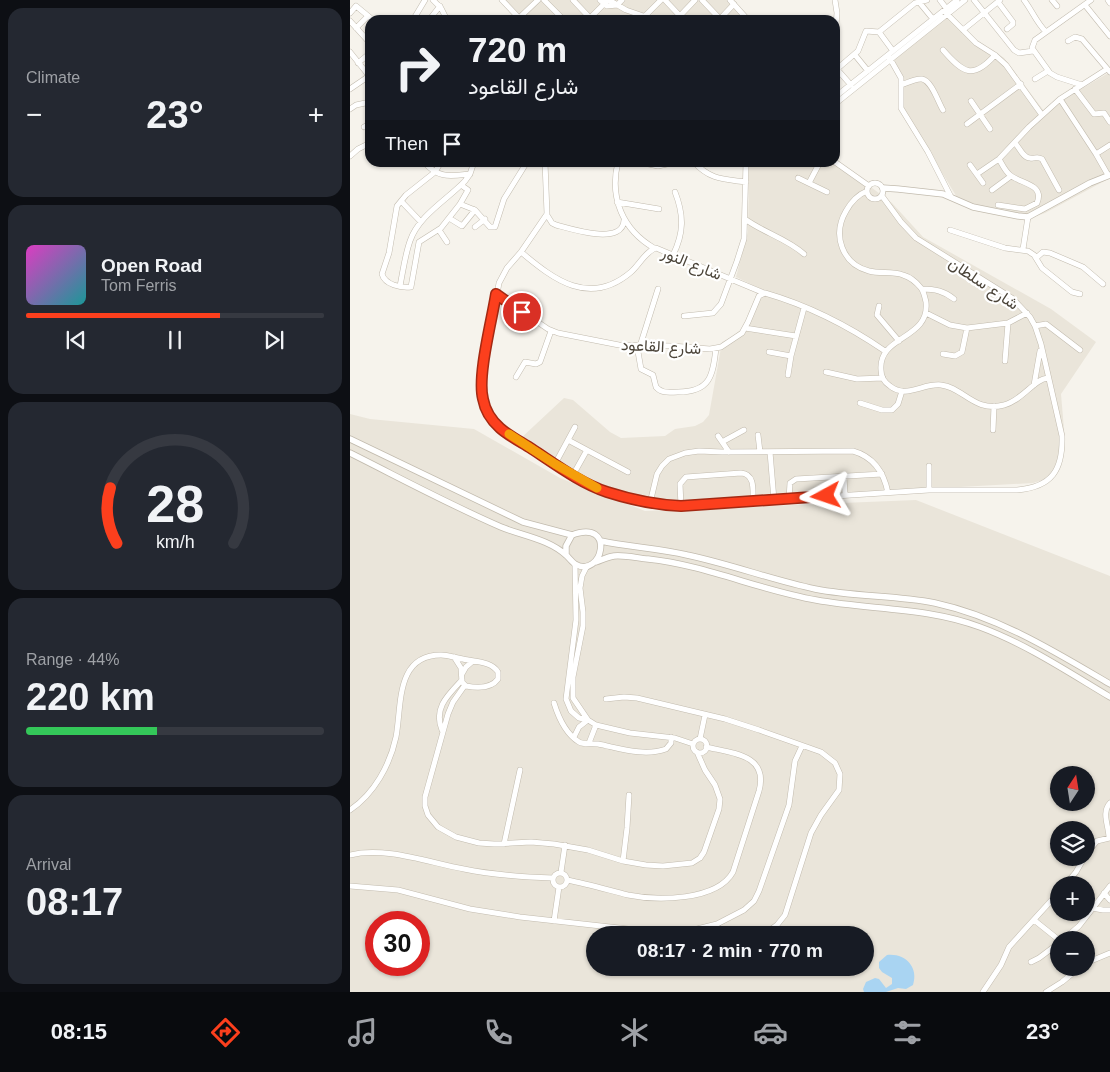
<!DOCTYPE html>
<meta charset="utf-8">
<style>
:root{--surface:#171b24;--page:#242831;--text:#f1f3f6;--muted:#9ea1a6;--line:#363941;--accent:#fc3f1d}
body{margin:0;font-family:Helvetica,Vazirmatn,sans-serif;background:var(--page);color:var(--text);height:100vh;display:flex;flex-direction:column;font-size:19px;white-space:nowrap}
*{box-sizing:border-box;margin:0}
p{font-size:16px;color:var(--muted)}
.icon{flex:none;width:28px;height:28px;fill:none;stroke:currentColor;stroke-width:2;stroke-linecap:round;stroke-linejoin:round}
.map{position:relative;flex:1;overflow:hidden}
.sheet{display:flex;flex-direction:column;gap:8px;padding:8px;background:#0d0f14;width:350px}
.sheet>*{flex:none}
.banner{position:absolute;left:15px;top:15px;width:475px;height:152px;border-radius:15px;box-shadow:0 1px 4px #0004;background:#171b24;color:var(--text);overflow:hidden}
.needle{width:32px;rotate:12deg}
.buttons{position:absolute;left:700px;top:766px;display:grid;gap:10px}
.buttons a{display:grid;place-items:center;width:45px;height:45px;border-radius:50%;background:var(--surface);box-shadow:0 1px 4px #0004;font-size:25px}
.speed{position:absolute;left:15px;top:911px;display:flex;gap:10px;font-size:25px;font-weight:700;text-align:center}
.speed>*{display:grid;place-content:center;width:65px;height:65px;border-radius:50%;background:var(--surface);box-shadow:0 1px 4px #0004;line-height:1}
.speed .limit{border:8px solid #d22;background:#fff;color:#111}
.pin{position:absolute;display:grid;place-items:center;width:42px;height:42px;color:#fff;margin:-21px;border:2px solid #fff;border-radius:50%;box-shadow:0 1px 5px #0007}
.me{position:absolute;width:55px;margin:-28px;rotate:265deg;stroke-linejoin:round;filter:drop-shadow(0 0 4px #0008)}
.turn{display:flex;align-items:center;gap:18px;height:105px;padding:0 20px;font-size:22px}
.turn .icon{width:65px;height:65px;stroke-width:2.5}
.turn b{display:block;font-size:35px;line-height:42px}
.then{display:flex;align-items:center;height:48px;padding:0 20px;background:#0003;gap:10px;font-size:19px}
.big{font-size:38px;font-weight:800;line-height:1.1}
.sheet .card{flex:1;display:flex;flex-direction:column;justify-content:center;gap:8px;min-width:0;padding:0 18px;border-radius:15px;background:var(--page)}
.sheet .dial{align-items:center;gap:0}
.dial svg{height:130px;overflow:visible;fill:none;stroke:var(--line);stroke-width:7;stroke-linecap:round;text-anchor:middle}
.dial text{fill:var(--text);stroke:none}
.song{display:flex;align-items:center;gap:15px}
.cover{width:60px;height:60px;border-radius:8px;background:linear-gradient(135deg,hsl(310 70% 55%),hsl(180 70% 35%))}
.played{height:5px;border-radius:2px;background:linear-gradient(90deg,var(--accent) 65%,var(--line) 65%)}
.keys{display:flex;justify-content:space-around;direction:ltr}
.heat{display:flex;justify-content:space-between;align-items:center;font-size:28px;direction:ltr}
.charge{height:8px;border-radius:4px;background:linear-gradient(90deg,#34c759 44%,var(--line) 0)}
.trip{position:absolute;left:236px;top:926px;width:288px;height:50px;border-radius:25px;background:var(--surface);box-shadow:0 1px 4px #0004;font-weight:800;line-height:50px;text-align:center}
.tabs{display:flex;height:80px;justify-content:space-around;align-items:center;background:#090b0e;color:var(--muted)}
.tabs .icon{width:35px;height:35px}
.tabs .selected{color:var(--accent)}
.tabs b{font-size:22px;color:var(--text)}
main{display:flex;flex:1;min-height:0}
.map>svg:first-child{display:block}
.residential{fill:#eae5da;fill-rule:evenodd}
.water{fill:#a9d4f2}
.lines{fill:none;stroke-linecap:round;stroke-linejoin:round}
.minor-casing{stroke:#c2bbae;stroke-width:6}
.tertiary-casing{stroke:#c2bbae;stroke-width:7}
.minor{stroke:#fff;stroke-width:5}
.tertiary{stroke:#fff;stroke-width:5.5}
.route-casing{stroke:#a42913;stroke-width:12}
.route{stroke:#fc3f1d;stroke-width:9}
.slow{stroke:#f59e0b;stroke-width:9}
.labels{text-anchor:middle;stroke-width:4.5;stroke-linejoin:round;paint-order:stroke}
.street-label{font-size:16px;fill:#4b4439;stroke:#fff}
</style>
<main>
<section class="sheet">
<div class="card"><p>Climate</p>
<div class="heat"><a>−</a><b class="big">23°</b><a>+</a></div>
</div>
<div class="card">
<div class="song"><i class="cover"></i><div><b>Open Road</b><p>Tom Ferris</p></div></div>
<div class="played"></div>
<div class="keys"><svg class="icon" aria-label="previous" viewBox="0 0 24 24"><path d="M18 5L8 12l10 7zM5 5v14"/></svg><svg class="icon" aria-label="pause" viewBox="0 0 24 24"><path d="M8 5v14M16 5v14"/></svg><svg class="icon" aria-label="next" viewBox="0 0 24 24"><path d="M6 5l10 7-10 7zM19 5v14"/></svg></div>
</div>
<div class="card dial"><svg viewBox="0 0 100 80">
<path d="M14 69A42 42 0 1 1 86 69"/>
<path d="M14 69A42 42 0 0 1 10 35" stroke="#fc3f1d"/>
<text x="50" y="56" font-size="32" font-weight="700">28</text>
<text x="50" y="72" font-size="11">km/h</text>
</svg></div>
<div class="card"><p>Range · 44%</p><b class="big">220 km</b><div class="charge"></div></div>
<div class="card"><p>Arrival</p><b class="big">08:17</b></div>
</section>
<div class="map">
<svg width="760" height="992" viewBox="0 0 760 992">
<rect width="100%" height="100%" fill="#f6f3ec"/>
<path class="residential" d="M150,0H384L402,20H167Z
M599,12L624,39L654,58L694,111L760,72V178L695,213L681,218L620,206L608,199L554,110L552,78L541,59Z
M485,160L542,203L573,237L701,309L746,342L711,394L715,441L713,458L708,469L696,479L683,483L323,503L286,499L252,487L206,462L170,439L214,398L223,400L260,432L271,438L315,436L325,429L345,426L353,422L359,415L372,342L382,337L393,328L409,288L386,277L398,232L399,163L485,162Z
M0,414L20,419L124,429L210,478L295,511L566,500L760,576V992H0ZM709,775H736V802H709ZM709,830H736V858H709ZM709,885H736V912H709ZM26,922H69V965H26ZM245,935H515V968H245ZM709,940H736V968H709Z"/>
<path class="water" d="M537,955C555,953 569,967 563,985L556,989L548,988L536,992H514L513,989L516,982L525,978L529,979L536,988L542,984V978L532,972L529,968V962Z"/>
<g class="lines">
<defs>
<path id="minor" d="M83,0L91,8L97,20
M152,0L169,18L188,0
M194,0L214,20
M223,0L240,18
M250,0L257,6L267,5
M259,0L276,10L305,20
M315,0L330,16
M352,0L371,20
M380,0L398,20
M590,0L596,8
M624,0L664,50L669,53L683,51
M674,0C683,12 686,22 696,32
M702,0L707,6
M758,0L760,3
M569,2L583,19
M648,2L663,22V24L657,29
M267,5L272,0
M735,5L760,36
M595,12L626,43L645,55L656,65L692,115
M0,13L6,6L23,20
M294,17L311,0
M63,20L75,0
M79,20L90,6
M238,20L258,0
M326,20L345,0
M369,20L384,4
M0,21L20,43
M6,28L18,16
M613,30L650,0
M529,32L565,3L577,0
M485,37L487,13L485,0
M718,41L725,37L732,39L760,72
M593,50C613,73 623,80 645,55
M0,52L20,77
M505,55L518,71
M538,55L551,78V108L578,152L601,197
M8,63L19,54
M485,67L501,85
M487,69L508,51L516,31L529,32L543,51
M685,79L698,71
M551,85C557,83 566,78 572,79C582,81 588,102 593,110
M732,85L707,77L700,73L682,48L685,40L741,0
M0,89L19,76
M725,89L744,114L754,113L760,122
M485,97L607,0
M710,99L746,154L758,175
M621,101L640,129
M485,104L615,0
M0,109L6,105L20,102
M617,124L671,84
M14,127L20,124
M665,143C669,147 673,158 680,158C685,159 687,156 692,159L709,190
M746,154L760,145
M0,156L8,149L20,143
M74,162C89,179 100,176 120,174
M91,162L85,172L56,195L47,206L39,253L32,274C35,285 51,288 61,287L69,242L91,228L110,204L125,210L140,227H145L154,199L177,162
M195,162L197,214L171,252L157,268L149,283L132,377C127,419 156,432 186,452C235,483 272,504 331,506L579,490H667C702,487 713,470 712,436L691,344L685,326L680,317L662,298L566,238L551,222L532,196
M268,162C259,198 273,230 304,248
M289,162L308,166L326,162
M344,162C360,180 374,179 396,182
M485,162L519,186
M620,165L633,183
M627,174L649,159L679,127L710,99L757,69
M448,178L477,192
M517 191a8 8 0 1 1 16 0a8 8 0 1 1-16 0Z
M459,183L470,162
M642,190L661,176
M517,191C507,195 501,202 496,211C482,235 492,264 519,271C530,274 542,271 553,275C560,277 567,283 571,288C574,292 575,298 576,302C580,340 528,335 531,370C531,377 534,382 540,386C556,399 573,383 591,385C613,387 624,413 654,405C673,400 684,379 698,378
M51,201L71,222
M267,202L309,209
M110,204L118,190L111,185
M648,205L675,209L687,203C695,184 671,184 660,175C655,171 652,164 649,159
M197,215L202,223L206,225C221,229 273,246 274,220
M99,218L112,226L125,210
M395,219C414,233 436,238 454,254
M125,227L135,219
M89,230L97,242
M600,230L655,248L678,251L684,255L692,268L722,292L730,294
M673,249L678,217
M171,252C204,280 240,307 281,272C289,265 296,251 306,248L414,293
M323,255C334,233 334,215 325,192
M686,258L693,252L700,253L733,267L753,284
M50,286C53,271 55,255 60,241C69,215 97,200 115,181L120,174L124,162
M572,289C585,289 594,291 604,299
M146,294L198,329L208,333L269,345L322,346L360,349L371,347L392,333L398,322L409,296L415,293C460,306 497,325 535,351
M529,306L527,315L549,341
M576,313L600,325L617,328L658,323L677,313
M334,316L363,313L371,304L387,261L394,239L396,162
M685,326L696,324L730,350
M395,328L446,336
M287,346L291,369L303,375L306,387C312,394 320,392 328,392C360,392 363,376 366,348
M290,346L308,289
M419,352L441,356
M593,354L605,356L612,352L617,328
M655,361L658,323
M476,372L507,379L533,378
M438,375L441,356L454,308
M166,377L175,362L186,364L190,362L201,331
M684,385L690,351
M510,403L532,410H542L548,404L552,391
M643,430L644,406
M408,435L410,452
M368,436L379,452
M218,440L278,472
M372,442L394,430
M420,452L424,500
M205,464L225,427
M579,466V490
M223,475L237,450
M494,477L495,494
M439,499L440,483L446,479L532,474
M300,503L307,474L312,466L319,459L335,453L349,451L372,452L503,451C524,457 534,472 538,493
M331,506L330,484L336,477L391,473C405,474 403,490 403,501
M225,564L226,620L216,699L221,711L229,718L238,720L246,725L280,733L325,738L343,744
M237,566L232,576L230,588L233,612V626L223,677V698L238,720
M112,674L116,667L123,661
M115,685L103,702L98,714L75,797V806L78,815L88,827L106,837L129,843L144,844L181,842L204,844L238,850L273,861L296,865L313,866L342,863L350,858L354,852L369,809L370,799L365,785L355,770L347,752
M256,699L274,697L287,698L375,719L409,730L471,752L485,763L490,774L489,790L471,815L461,833L435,915L427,925L413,935
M204,703C208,716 216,734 229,742C234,745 241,743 248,744C269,748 294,757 316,749L321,743V737
M92,730C83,708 98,695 112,680
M224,737L229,727L238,720
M350,739L355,715
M343 746a7 7 0 1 1 14 0a7 7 0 1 1-14 0Z
M239,743L246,725
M0,810C24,794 40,765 46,737C52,706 45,655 91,655C98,655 106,658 113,659C125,662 141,661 148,672V679C141,689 127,688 116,686L112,682L111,668L104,657
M759,838C759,826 751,813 760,803
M154,844L170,770
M736,854L747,841L760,838
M0,855C35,846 80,863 114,869C143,875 173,877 203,878
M273,861L277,828L279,795
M211,872L215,845
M203 880a7 7 0 1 1 14 0a7 7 0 1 1-14 0Z
M217,880C238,884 258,890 278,895C307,901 367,901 383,872L409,791C419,754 381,753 356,747
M715,885L726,872L734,858
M0,886L48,890L120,909L170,917L314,933L343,930L367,924L394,910L404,901L409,891L439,805L445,761L452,746
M754,893L760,900
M742,908L753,910H760
M684,920L709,940
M204,921L209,887
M367,924L372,935
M713,940L729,926L760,886
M681,962L689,958L709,943
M736,963L760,953
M633,992L651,965L659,947L709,892
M696,992L712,982L729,968"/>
<path id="tertiary" d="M533,188L548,189L593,194L623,207L668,216L678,217L740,183L760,175
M0,439L173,522L222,535
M0,453C50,478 100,505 151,527C173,536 199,539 217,556C219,558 222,562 225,564C252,580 267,518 222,535L216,546V555
M251,541C279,547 308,548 337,555C380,564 422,580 465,589C505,597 546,595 585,603C649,617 704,651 760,684
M246,562C252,560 257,557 264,556C275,555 287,558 298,559C355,565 409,590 466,600C521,610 577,607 630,627C676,644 718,672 760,697"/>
</defs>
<use href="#minor" class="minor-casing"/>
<use href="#tertiary" class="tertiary-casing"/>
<use href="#minor" class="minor"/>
<use href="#tertiary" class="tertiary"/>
</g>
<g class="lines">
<defs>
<path id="route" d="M172,312L146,294C142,320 127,376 133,399C135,410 141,420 150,428C159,436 171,442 182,449C205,464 230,483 257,492C282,500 306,505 331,506L476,496"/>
</defs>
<use href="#route" class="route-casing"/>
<use href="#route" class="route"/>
<path class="slow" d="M159,434L205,464L247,488"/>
</g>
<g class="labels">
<g class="street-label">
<text transform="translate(342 263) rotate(22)" y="6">شارع النور</text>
<text transform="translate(634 283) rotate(34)" y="6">شارع سلطان</text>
<text transform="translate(311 346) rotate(3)" y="6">شارع القاعود</text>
</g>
</g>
</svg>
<div class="buttons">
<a><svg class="needle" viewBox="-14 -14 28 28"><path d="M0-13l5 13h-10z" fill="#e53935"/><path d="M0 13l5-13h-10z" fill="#9ea1a6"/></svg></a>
<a><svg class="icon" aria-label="layers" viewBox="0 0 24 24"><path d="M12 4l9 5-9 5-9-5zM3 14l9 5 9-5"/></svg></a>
<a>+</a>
<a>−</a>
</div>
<div class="speed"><div class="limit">30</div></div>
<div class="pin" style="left:172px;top:312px;background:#d93025"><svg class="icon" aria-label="arrive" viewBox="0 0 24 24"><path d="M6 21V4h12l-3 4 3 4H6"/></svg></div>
<svg class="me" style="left:476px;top:496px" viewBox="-20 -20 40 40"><path d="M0-17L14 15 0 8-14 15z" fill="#fc3f1d" stroke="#fff" stroke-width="4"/></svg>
<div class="trip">08:17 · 2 min · 770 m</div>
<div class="banner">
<div class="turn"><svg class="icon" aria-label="right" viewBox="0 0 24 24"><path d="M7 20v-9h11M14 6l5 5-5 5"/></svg><div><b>720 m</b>شارع القاعود</div></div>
<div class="then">Then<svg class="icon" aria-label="arrive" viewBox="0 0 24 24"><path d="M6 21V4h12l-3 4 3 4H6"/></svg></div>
</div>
</div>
</main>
<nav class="tabs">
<b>08:15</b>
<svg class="icon selected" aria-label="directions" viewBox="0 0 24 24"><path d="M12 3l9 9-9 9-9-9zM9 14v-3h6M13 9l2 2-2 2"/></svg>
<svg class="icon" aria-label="music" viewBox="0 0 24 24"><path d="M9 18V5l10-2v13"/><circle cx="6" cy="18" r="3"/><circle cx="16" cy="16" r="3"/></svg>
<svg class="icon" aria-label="phone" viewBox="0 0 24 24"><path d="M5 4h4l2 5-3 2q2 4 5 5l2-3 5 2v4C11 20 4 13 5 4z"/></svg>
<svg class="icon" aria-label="climate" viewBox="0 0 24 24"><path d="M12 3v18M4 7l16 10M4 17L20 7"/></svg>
<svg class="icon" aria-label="car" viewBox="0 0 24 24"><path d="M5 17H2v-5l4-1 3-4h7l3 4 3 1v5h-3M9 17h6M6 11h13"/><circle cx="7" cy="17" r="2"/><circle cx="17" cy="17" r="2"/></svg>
<svg class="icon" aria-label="filters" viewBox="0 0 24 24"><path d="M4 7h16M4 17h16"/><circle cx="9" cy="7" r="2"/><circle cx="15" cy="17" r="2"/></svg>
<b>23°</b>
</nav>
